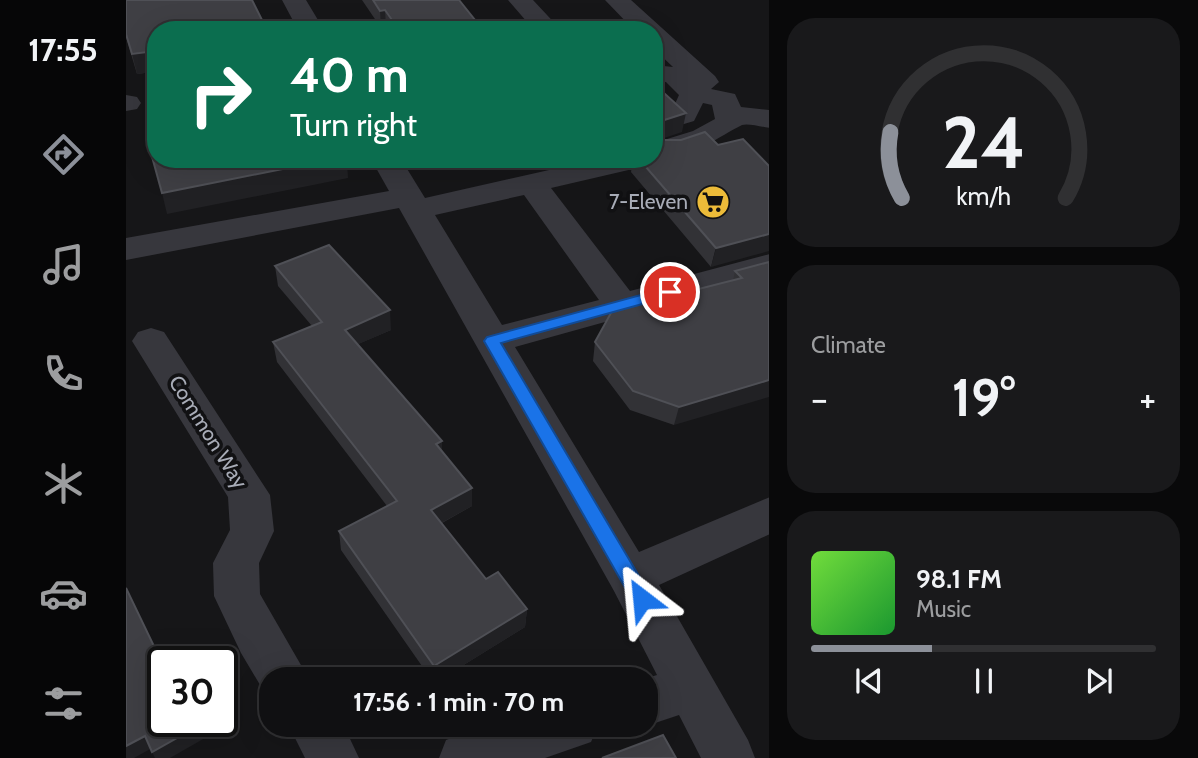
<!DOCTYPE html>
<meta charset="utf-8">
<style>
:root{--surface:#101012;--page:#19191b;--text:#f1f3f6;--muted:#9c9d9f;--line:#303032;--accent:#8c9099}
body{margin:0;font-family:Cabin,sans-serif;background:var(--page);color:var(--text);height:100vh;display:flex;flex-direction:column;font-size:26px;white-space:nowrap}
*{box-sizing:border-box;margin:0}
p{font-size:23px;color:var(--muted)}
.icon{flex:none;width:38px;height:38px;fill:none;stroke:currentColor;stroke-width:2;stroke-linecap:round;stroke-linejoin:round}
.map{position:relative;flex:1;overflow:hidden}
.side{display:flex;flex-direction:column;gap:18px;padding:18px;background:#09090a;width:429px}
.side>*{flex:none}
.hud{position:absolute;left:21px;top:21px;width:516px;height:147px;border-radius:28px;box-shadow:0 7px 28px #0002,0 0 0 2px var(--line);background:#0b6e4f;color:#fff;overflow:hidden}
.speed{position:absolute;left:21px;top:646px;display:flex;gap:14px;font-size:35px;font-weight:700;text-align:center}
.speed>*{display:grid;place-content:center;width:91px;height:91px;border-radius:50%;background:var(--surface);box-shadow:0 7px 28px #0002,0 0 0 2px var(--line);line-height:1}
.speed .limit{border:4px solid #111;border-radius:10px;background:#fff;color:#111}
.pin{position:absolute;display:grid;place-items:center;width:60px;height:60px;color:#fff;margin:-30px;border:4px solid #fff;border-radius:50%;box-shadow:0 2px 7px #0007}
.me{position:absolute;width:77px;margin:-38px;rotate:331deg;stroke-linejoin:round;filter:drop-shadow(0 0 5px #0008)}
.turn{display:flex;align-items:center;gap:24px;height:147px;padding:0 28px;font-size:32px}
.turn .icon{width:91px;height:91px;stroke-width:2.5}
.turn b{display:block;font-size:49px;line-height:60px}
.big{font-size:52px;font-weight:700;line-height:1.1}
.side .card{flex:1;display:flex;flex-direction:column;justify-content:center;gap:10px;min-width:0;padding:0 24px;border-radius:28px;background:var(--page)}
.side .dial{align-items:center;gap:0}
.dial svg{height:182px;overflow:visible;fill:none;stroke:var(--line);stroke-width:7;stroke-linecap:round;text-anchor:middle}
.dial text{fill:var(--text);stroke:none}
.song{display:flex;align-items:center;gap:21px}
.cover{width:84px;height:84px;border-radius:10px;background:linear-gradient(135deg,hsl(100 70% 55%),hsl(130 70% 35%))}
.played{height:7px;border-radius:4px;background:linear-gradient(90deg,var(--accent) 35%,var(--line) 35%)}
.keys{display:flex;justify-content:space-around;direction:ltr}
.heat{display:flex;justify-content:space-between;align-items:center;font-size:38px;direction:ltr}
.trip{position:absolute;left:133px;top:667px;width:399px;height:70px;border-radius:28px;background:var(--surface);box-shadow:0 7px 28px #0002,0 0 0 2px var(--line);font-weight:700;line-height:70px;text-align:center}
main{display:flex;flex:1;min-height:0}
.tabs{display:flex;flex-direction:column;width:126px;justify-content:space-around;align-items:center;background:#060607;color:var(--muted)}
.tabs .icon{width:49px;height:49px}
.tabs .active{color:var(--accent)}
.tabs b{font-size:32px;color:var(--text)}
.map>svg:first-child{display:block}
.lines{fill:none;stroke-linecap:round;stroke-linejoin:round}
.minor{fill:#37373d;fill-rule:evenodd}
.wall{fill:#323236}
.shaded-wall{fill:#212124}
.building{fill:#3f3f44;stroke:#4f5056;stroke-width:2}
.route{fill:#1a73e8;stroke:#114b97;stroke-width:2}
.labels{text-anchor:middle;stroke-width:7;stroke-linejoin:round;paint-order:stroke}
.poi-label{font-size:21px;fill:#a8acb7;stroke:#111113;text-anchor:end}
.street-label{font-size:21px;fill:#a8acb7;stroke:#111113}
</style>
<main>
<nav class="tabs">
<b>17:55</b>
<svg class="icon active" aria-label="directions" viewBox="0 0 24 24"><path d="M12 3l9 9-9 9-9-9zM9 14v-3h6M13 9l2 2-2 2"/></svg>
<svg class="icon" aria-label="music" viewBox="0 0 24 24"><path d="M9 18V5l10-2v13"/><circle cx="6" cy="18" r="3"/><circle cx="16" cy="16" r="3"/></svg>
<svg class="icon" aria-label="phone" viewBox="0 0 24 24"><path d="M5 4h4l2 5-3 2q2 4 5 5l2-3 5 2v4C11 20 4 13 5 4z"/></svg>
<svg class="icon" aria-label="climate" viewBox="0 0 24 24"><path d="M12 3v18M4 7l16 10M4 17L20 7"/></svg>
<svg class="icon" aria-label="car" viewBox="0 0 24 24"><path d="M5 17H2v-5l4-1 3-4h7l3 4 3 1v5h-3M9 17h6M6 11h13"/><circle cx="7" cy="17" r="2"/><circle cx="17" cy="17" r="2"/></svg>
<svg class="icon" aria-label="filters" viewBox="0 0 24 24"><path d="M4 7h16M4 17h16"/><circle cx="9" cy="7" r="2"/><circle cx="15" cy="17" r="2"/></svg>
</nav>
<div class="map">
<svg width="644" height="758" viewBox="0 0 644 758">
<rect width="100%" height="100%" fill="#161618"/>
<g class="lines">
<path class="minor" d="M156,0H180L198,30H172Z
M382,0H407L435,30H408Z
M479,0H505L589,76L593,82L585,89L609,94L615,107L644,110V128C636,127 622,123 616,125C590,138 559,163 528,155V143L567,131L589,119L586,105L577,103L568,121L558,124L548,121L544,115L553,95L540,82L528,81V65L547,67L528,49V30H508Z
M0,95L11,97L15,103L11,109L0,111Z
M245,159H275L299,198L472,159H528L524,165L425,188L504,291L644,254V276L389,347L513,552L644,497V534L533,585L622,740L629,758H575L553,715L520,726L516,724H520V679H518L531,675L488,591L273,208L0,260V238L263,191ZM398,195L473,300L376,325L309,215Z
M25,328L38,332L144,495L148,531L133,563L134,594L183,679H145V697L140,695L115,653L88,596L87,563L104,530L102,497L6,341L12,332Z
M162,724H217L233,758H179Z
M364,724H473L465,742L419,758H313L320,740Z"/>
</g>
<path class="wall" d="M0,0L30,30V85L26,72L11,74L0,37Z
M236,0H333L357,30H262L260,27L255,28Z
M617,139L585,267L505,172L507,159H528Z
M643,262L548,425L504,410L467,361L469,342L607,281L609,271Z
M149,266L265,330L232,344L316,452L346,506L316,523L360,579L401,609L399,627L315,679H305L215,550L213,531L261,506L151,362L147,342L186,326L152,286Z"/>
<path class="shaded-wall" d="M259,10L260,27L255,28L254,11Z
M21,52L26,72L11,74L6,54Z
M560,113L556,132L529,141V123Z
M207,159H221L222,178L41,214L36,193Z
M643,234V251L585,267L590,248Z
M264,310L265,330L221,349L219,330Z
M643,380V397L548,425L553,407Z
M316,441V460L310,444Z
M346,488V506L306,528L305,510Z
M401,609L399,627L315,679H308V666Z
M81,721H89L93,730L44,758H29L26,752Z
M19,736L26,748L8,758H0V746Z"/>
<path class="building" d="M0,0H126L141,30H30V80L21,52L6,54L0,34Z
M247,0H333L357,30H273L259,10L254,11Z
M528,84L560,113L529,123V138Z
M579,132L592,145L617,139L643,166V234L590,248L513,159H528V148L533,140H555Z
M30,152V159H207L36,193L25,153Z
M203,245L264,310L219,330L316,441L310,444L346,488L305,510L360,579L372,572L401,609L308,666L213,531L271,501L147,342L196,322L149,266Z
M643,262V380L553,407L507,391L469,342L486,311L616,278L609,271Z
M0,588L37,665V721H81L26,752L19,736L0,746Z
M537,735L550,758H476Z"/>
<path class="route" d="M544,287L552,292L549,295L375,343L523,593L526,599L523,605L516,607L509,605L358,341L361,337Z"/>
<defs>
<symbol id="supermarket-disc" viewBox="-11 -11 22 22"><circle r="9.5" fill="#ecbb39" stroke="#111113"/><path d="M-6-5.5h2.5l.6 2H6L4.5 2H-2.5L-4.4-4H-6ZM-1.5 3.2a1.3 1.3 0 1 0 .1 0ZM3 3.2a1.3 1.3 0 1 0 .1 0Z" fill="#111"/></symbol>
</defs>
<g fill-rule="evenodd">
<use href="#supermarket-disc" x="568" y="183" width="38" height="38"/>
</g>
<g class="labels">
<g class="poi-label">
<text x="562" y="209">7-Eleven</text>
</g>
<g class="street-label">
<text transform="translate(82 432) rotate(58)" y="7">Common Way</text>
</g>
</g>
</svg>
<div class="speed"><div class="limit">30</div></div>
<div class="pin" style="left:544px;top:292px;background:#d93025"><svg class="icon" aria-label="arrive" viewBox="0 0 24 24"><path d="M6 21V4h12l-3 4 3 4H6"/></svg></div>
<svg class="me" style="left:516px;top:599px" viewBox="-20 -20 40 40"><path d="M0-17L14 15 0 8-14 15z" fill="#1a73e8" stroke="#fff" stroke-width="4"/></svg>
<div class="trip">17:56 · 1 min · 70 m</div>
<div class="hud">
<div class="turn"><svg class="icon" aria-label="right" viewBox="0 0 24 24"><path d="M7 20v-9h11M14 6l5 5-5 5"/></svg><div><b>40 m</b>Turn right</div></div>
</div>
</div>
<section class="side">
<div class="card dial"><svg viewBox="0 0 100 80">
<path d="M14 69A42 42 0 1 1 86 69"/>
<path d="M14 69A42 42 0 0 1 9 40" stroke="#8c9099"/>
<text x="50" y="56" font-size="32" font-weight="700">24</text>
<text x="50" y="72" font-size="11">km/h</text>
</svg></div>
<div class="card"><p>Climate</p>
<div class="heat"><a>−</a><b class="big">19°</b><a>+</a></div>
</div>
<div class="card">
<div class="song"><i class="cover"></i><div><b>98.1 FM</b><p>Music</p></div></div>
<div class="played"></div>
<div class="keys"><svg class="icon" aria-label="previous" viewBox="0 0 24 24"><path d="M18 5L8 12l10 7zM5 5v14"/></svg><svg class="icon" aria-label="pause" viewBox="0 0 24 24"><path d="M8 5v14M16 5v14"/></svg><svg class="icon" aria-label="next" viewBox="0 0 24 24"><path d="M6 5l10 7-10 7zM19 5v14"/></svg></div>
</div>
</section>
</main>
